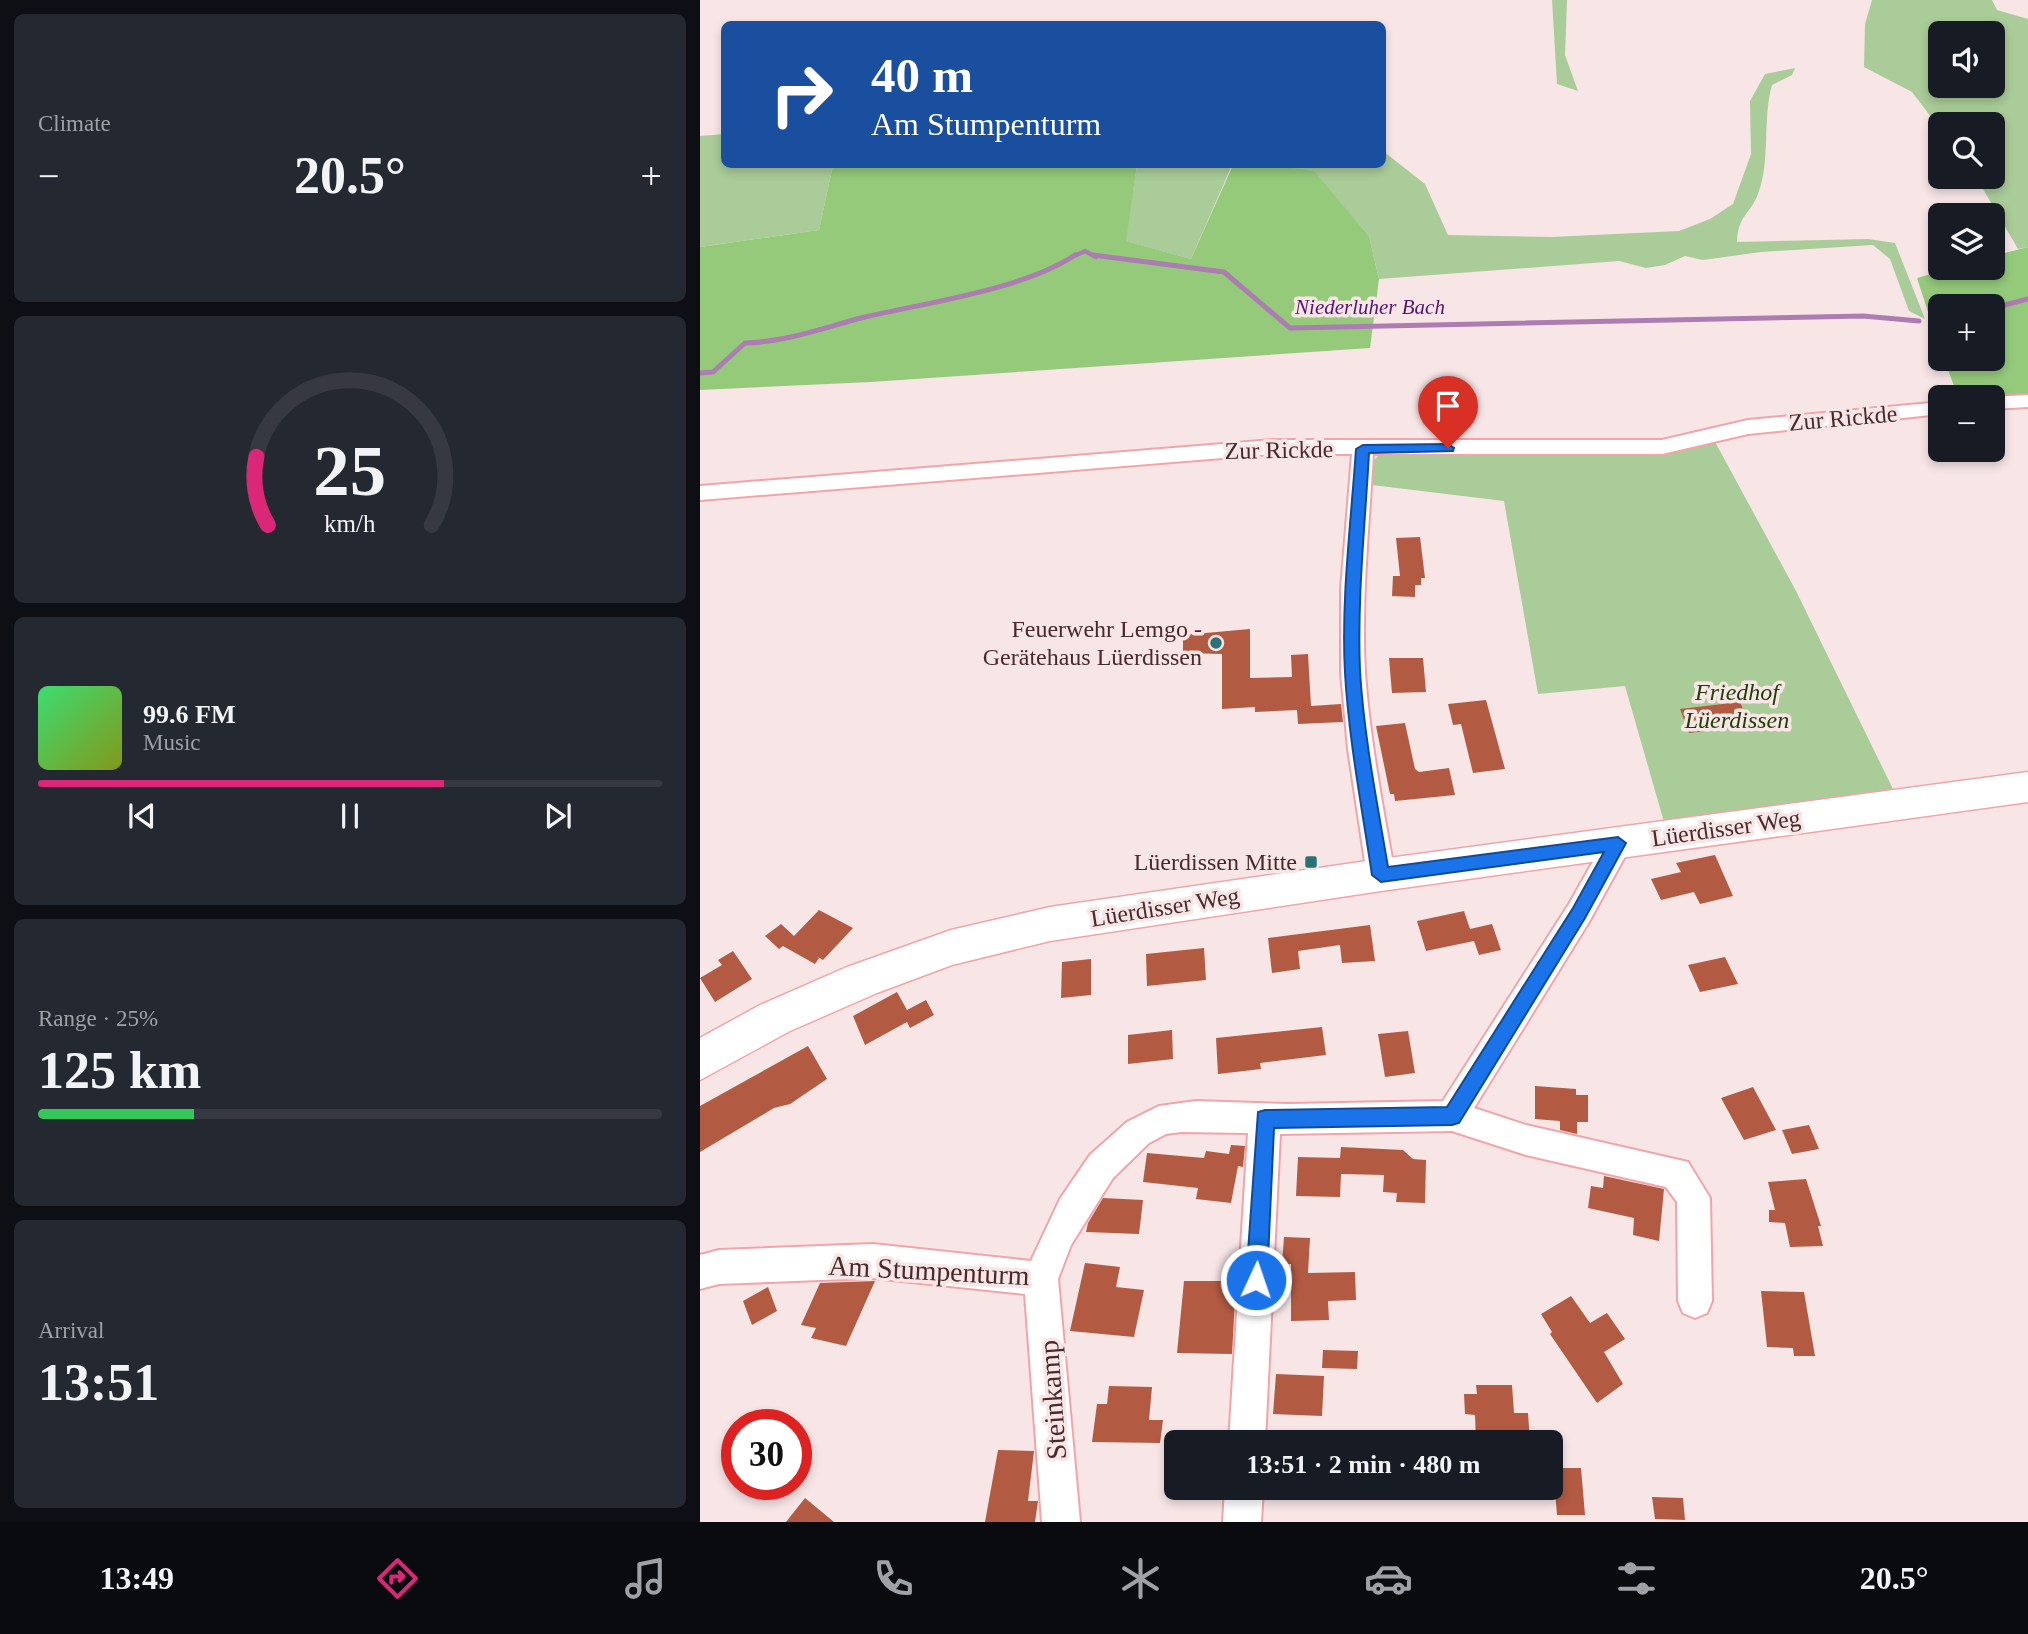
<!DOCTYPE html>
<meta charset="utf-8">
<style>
:root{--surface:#171b24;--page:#242831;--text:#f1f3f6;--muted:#9ea1a6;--line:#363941;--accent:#db2777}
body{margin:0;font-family:Georgia,serif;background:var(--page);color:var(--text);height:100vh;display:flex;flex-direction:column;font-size:26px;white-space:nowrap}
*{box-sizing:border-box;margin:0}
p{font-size:23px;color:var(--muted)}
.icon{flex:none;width:38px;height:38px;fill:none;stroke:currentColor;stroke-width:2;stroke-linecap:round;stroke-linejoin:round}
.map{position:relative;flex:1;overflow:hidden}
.sheet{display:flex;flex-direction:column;gap:14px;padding:14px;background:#0d0f14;width:700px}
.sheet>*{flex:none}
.guide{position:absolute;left:21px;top:21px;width:665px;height:147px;border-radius:10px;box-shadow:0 4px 10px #0003;background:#1a4fa0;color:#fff;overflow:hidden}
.controls{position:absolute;left:1228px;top:21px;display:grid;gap:14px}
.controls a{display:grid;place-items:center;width:77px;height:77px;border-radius:10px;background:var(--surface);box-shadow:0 4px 10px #0003;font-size:35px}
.speed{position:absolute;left:21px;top:1409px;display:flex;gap:14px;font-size:35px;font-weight:700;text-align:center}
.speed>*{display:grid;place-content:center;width:91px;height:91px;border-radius:50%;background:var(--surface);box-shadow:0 4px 10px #0003;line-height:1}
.speed .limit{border:10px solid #d22;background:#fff;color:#111}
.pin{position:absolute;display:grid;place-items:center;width:60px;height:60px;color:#fff;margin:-72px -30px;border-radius:50% 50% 50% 0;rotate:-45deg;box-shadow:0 0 7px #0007}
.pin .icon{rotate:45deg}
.me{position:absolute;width:77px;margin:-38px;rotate:3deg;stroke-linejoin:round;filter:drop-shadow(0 0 5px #0008)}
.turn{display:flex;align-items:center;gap:24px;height:147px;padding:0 35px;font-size:32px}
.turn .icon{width:91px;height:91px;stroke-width:2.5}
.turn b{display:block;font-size:49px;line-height:60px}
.big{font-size:52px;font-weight:700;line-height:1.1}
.sheet .tile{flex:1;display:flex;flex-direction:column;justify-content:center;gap:10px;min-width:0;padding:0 24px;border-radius:10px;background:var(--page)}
.sheet .dial{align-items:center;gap:0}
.dial svg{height:182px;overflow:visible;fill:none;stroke:var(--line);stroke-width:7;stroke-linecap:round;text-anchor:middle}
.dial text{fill:var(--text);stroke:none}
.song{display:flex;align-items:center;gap:21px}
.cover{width:84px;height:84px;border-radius:10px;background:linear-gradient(135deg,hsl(140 70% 55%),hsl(70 70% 35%))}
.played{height:7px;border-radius:4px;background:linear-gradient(90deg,var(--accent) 65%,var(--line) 65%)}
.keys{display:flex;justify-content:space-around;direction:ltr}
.heat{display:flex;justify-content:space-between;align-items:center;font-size:38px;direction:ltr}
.charge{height:10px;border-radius:5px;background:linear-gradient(90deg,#34c759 25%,var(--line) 0)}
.trip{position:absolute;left:464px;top:1430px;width:399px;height:70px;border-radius:10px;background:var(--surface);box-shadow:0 4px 10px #0003;font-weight:700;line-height:70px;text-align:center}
.tab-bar{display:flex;height:112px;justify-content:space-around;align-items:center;background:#090b0e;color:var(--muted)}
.tab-bar .icon{width:49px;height:49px}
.tab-bar .selected{color:var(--accent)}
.tab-bar b{font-size:32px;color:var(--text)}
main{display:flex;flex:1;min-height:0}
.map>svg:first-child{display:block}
.green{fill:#a9cc98;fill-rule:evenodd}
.forest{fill:#95ca7b}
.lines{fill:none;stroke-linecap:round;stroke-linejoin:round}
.stream-far1{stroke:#ac7cb2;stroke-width:4.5}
.stream{stroke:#ac7cb2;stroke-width:5}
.building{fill:#b35a42}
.minor-casing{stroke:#f3a4a8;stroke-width:4}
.secondary-casing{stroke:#f3a4a8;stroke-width:3}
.minor{fill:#fff;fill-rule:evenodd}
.secondary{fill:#fff;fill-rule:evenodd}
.route{fill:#1a73e8;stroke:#114b97;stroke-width:2}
.poi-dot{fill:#297374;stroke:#f8e6e7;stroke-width:2.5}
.labels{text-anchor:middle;stroke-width:7;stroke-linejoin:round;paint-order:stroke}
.far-water-label{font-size:21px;font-style:italic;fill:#58136f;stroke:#f8e6e7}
.street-label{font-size:24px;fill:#49292b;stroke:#f8e6e7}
.poi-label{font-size:24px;fill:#49292b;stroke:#f8e6e7;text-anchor:end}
.park-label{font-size:24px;font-style:italic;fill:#1e4007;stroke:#f8e6e7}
.near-street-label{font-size:28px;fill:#49292b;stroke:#f8e6e7}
</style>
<main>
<section class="sheet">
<div class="tile"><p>Climate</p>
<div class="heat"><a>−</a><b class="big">20.5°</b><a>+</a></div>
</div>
<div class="tile dial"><svg viewBox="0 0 100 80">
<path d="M14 69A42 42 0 1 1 86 69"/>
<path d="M14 69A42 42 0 0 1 9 39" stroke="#db2777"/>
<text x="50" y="56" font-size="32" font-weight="700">25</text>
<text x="50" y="72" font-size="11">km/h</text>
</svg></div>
<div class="tile">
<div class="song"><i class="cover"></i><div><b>99.6 FM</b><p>Music</p></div></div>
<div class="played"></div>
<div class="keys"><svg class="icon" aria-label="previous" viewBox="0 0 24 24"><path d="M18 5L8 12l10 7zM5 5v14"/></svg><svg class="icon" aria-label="pause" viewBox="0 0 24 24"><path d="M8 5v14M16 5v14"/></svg><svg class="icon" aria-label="next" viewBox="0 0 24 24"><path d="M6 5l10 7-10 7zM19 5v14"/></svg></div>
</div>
<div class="tile"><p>Range · 25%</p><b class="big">125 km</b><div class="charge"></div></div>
<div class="tile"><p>Arrival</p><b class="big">13:51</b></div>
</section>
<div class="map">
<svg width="1328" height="1522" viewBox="0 0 1328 1522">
<rect width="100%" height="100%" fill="#f8e6e7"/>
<path class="green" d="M852,0H867L865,55L878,91L857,84Z
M1172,0H1292L1297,10L1328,19V247L1318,249L1276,177H1293V124H1241V130L1212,92L1164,67L1165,24ZM1241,33H1293V86H1241Z
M1095,68L1092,75L1072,85C1062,120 1071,160 1058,194C1050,215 1038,215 1037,242L1168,239L1195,243L1225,319L1209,311L1190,259L1173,245L1061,252L1003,260L985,256L965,265L946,268L919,261L679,279L669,236L614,172L576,165L682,164L683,151L725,184L748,235L851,237L979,231L1010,219L1033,204L1051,154L1050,101L1065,74Z
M24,134V164L133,165L119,230L0,247V136Z
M437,165H532L491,259L425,241Z
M1014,440L1096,591L1193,789L964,822L925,686L838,694L804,501L672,485L671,463L678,456L691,453Z"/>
<path class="forest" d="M437,165L426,241L491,259L533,165H574L614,171L669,236L679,279L670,348L171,382L0,390V247L119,230L133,165Z
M1328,247V398L1269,397L1254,386L1244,359H1293V306H1241V352L1217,278L1252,268H1293V256Z"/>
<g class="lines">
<path class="stream-far1" d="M372,257L385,251L396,257"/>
<path class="stream" d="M393,255L524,272L590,328L1163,316L1219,321
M1293,308L1328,299
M1238,320H1241
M0,373L13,372L45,343C87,342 125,327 165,317C225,303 325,289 375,255"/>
</g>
<path class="building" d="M720,537L725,578H721V585H715V597L692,596L693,576H700L696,538Z
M550,629V678L592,677L591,655L608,654L611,706L641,704L643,722L598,724L597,710L555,712V707L522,709V654L483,653V635Z
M689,658H723L726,692L692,693Z
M786,700L805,769L773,773L761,724L753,725L748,704Z
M1040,702L1050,726L989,733L980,709Z
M705,723L715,769L719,772L749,768L755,795L695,801L694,794H690L676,726Z
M1015,855L1033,896L1000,904L994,892L961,900L951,879L981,872L976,863Z
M119,910L153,928L123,960L116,956L119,958L115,964L83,946L79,949L65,936L81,924L94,936Z
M764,911L770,929L792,924L801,950L779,955L774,941L726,951L717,921Z
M670,925L675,961L642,963L640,945L598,951L600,969L572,973L568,938Z
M504,948L506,980L447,986L446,954Z
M33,951L52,979L15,1002L0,978L22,965L18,960Z
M1025,957L1038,984L1000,992L988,965Z
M391,959V995L361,998L362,962Z
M197,992L207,1010L226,1000L234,1015L210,1028L207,1022L165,1045L153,1016Z
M622,1027L626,1055L560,1063L561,1069L518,1074L516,1038Z
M472,1030L473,1059L428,1064V1035Z
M708,1031L715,1073L685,1077L678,1034Z
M108,1046L127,1079L90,1104L74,1108L0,1152V1106Z
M835,1086L876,1089V1095H888V1122H877V1134L860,1130V1121L835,1119Z
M1053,1087L1076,1130L1044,1140L1021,1098Z
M1109,1125L1119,1149L1092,1154L1082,1130Z
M531,1145L545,1146L543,1167L538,1166L531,1203L496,1199L498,1188L443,1182L447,1153L504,1158L506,1151L529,1154Z
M641,1147L703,1150L713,1159L726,1160L725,1203L696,1202L697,1193L683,1192L684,1175L641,1174L640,1197L596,1196L598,1157L640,1158Z
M904,1176L964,1189L959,1241L933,1235L934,1218L888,1208L891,1186L903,1188Z
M1106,1179L1121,1226H1118L1123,1246L1090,1247L1085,1223L1069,1222V1210H1075L1068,1182Z
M403,1198L443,1200L439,1234L386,1232L388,1223Z
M584,1237L610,1238L608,1273L655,1272L656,1300L628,1301L629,1320L591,1321V1264H582Z
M385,1263L420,1267L416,1287L444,1290L434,1337L370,1331Z
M175,1281L146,1346L111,1338L116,1328L101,1325L120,1283Z
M484,1281H536L532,1354L477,1353Z
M68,1287L77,1311L52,1325L43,1301Z
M1061,1291L1104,1292L1115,1356H1094L1093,1348L1067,1347Z
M871,1296L890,1323L907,1313L925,1339L904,1352L923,1384L897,1403L850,1334L852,1332L841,1314Z
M623,1350L658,1351L657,1369L622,1368Z
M576,1374L624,1376L622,1416L573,1414Z
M776,1385H812L814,1413H828L830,1442H776L775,1415L765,1414L764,1394H777Z
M409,1386L452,1387L449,1420H463L460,1443L392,1442L397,1404H407Z
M298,1450L334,1451L328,1501H338L335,1522H285Z
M853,1468H881L885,1515H857Z
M952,1497L983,1498L985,1520L955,1519Z
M105,1498L134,1522H86Z"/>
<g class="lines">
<defs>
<path id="minor" d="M1328,395V407L1293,409V397H1291Z
M1241,402V414L1048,434L962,454H673C669,527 661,600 665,673C670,741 683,808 695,875L691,883L681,887L671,883L667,875L648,749L641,673V589L652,454H573L0,500V486L573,440H962L1048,420Z
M918,832L928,835L932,843L928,851L889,922L774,1108L826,1125L988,1162L1010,1198L1012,1301L1007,1313L995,1318L983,1313L978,1301L977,1202L966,1187L826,1155L752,1131L580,1134L565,1442H529L548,1133L481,1132L466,1134L449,1143L413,1178L371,1245L358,1279L380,1522H342L325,1294L173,1278L19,1284L0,1289V1255L19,1250L173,1244L331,1261L360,1199L390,1155L427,1122L459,1106L496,1101L589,1104L743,1101L869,904L908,835Z
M525,1488H563L561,1522H523Z"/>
<path id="secondary" d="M1328,772V802L681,891L350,941L252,965L177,993L90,1031L0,1080V1038L60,1005L147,967L251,930L350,907L681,859Z"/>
</defs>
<use href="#minor" class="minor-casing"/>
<use href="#secondary" class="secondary-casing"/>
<use href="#minor" class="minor"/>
<use href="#secondary" class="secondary"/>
</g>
<path class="route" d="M748,444L754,448L753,451L669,453C665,525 657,599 660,671C664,737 677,802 688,867L918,837L926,843L885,918L759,1123L752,1125L574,1128L567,1280L564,1288L556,1291L549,1288L546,1280L558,1112L565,1110L747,1107L873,908L904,852L681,882L672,875C662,808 649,741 645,673C641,599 651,523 656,449L663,445Z"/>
<g class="poi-dot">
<circle cx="516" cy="643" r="7"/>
<rect x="604" y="855" width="14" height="14" rx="3.5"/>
</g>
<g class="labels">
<g class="far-water-label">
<text x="670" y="314">Niederluher Bach</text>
</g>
<g class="street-label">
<text transform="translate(1143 418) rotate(-5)" y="8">Zur Rickde</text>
<text transform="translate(579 450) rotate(-1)" y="8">Zur Rickde</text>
<text transform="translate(1026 828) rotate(-8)" y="8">Lüerdisser Weg</text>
<text transform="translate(465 907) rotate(-9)" y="8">Lüerdisser Weg</text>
</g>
<g class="poi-label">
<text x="502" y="637">Feuerwehr Lemgo -<tspan x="502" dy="28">Gerätehaus Lüerdissen</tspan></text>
<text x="597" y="870">Lüerdissen Mitte</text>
</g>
<g class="park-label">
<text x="1037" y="700">Friedhof<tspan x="1037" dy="28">Lüerdissen</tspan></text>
</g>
<g class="near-street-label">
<text transform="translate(229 1270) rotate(3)" y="10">Am Stumpenturm</text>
<text transform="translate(352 1400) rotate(-94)" y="10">Steinkamp</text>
</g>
</g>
</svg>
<div class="controls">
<a><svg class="icon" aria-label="sound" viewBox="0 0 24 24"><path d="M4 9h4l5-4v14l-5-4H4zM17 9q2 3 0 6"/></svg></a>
<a><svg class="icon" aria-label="search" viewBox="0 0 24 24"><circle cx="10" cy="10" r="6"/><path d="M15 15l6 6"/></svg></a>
<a><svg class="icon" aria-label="layers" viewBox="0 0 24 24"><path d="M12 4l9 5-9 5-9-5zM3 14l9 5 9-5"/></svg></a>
<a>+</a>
<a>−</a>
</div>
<div class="speed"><div class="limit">30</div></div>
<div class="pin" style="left:748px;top:448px;background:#d93025"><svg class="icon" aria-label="arrive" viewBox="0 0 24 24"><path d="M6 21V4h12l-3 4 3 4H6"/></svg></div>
<svg class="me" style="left:556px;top:1280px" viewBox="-20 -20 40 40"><circle r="17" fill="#1a73e8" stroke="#fff" stroke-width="3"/><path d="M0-11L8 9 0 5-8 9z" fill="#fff"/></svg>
<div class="trip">13:51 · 2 min · 480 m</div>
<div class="guide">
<div class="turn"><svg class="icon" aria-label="right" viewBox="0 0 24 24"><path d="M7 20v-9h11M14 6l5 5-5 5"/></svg><div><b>40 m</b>Am Stumpenturm</div></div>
</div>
</div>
</main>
<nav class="tab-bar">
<b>13:49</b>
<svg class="icon selected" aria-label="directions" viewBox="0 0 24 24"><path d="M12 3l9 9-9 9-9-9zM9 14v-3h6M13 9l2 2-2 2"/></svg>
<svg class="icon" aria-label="music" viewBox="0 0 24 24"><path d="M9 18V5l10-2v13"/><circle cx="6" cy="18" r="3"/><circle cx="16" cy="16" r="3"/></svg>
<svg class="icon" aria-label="phone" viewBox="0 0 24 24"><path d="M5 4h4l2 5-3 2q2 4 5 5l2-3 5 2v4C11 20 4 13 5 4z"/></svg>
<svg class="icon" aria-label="climate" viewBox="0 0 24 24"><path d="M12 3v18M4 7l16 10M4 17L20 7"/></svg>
<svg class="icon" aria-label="car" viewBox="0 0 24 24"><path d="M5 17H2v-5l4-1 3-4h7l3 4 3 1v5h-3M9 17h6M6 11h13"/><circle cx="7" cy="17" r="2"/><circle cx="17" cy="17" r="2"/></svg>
<svg class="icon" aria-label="filters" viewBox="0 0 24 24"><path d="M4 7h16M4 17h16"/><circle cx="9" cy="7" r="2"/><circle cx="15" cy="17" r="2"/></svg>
<b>20.5°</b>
</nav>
